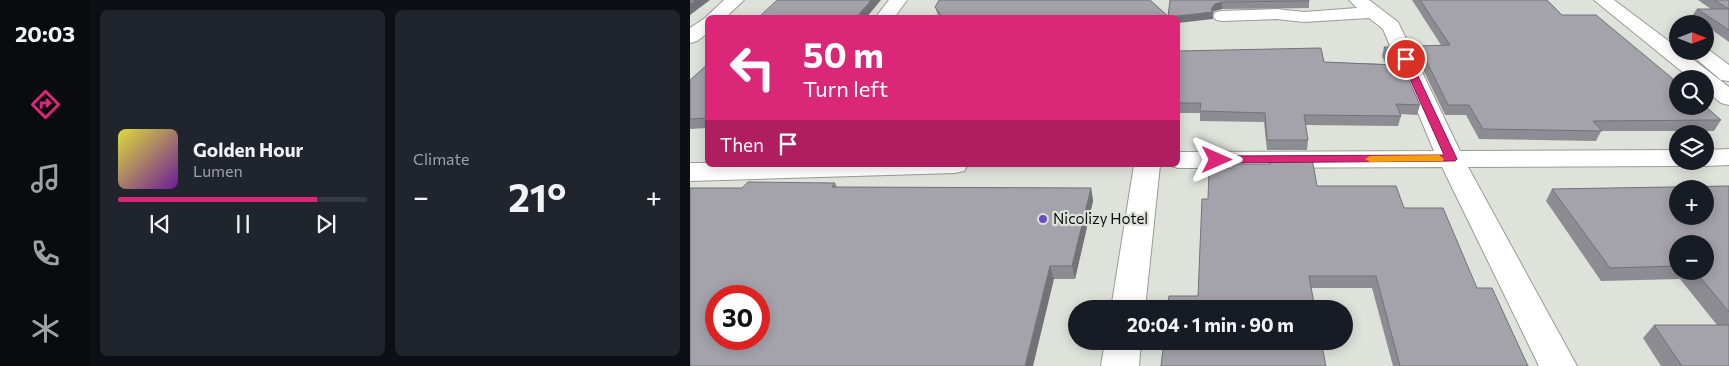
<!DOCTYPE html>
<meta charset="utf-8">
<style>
:root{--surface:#171b24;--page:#20242c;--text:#f1f3f6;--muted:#9ea1a6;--line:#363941;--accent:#db2777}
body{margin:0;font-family:Commissioner,sans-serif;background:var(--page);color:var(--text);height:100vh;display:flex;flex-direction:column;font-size:19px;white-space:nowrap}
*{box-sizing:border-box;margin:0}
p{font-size:16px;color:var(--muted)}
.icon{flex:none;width:28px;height:28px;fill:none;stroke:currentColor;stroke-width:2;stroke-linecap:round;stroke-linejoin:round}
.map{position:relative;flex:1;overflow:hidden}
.details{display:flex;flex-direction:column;gap:10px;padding:10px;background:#0d0f14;width:600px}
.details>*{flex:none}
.top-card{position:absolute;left:15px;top:15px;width:475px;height:152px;border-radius:8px;box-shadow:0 2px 12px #0003;background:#db2777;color:#fff;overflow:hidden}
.needle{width:32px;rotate:90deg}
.buttons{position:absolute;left:979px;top:15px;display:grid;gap:10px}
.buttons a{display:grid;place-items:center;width:45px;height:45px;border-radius:50%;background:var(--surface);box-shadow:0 2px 12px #0003;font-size:25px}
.speed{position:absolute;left:15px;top:285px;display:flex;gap:10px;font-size:25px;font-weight:700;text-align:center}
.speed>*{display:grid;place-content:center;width:65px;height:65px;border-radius:50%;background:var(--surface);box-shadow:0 2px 12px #0003;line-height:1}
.speed .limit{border:8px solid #d22;background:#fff;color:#111}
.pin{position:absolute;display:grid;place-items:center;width:42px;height:42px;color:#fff;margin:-21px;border:2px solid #fff;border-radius:50%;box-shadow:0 1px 5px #0007}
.me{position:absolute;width:55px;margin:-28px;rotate:90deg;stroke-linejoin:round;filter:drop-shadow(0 0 4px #0008)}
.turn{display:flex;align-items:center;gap:18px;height:105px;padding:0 15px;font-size:22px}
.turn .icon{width:65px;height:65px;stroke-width:2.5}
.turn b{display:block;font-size:35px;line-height:42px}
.then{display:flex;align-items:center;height:48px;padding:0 15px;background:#0003;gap:10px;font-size:19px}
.big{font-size:38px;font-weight:700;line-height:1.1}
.details .card{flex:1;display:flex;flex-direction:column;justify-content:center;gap:8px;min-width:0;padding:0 18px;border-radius:8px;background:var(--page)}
.song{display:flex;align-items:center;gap:15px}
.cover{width:60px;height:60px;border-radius:8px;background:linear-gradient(135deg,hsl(60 70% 55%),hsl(280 70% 35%))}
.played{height:5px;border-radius:2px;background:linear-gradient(90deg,var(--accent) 80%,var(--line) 80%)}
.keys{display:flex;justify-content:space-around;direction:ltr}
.heat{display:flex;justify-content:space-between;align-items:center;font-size:28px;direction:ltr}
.details .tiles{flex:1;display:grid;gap:10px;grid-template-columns:repeat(2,1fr)}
.trip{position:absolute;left:378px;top:300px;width:285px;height:50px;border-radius:25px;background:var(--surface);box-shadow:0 2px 12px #0003;font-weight:700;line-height:50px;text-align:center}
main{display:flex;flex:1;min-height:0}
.tabs{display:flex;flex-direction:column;width:90px;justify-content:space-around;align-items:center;background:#090b0e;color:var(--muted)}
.tabs .icon{width:35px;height:35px}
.tabs .active{color:var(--accent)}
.tabs b{font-size:22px;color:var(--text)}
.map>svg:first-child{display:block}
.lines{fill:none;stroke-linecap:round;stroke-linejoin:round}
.minor-casing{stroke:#999c94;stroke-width:2}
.highway-casing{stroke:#999c94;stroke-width:2}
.minor{fill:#fff;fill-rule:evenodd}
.highway{fill:#fff;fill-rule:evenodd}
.wall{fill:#8d8c93;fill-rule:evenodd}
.shaded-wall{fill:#737278}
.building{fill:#a4a3ab;stroke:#737278;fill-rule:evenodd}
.route{fill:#db2777;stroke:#8e194d}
.slow{fill:#f59e0b}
.poi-dot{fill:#6e4dc6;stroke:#dfe2da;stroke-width:2}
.labels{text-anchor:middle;stroke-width:4.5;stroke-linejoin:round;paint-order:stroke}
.poi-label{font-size:15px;fill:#0f100d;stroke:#dfe2da;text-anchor:start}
</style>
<main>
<nav class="tabs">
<b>20:03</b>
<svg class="icon active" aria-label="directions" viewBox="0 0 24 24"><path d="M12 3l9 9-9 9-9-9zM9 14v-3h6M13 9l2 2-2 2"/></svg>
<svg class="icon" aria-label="music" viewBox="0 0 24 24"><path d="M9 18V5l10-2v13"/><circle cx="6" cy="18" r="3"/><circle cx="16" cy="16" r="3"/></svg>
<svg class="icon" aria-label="phone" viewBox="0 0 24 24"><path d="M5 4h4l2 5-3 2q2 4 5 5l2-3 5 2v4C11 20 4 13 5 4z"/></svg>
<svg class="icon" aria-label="climate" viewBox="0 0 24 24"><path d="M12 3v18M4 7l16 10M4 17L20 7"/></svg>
</nav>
<section class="details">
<div class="tiles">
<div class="card">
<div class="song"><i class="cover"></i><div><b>Golden Hour</b><p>Lumen</p></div></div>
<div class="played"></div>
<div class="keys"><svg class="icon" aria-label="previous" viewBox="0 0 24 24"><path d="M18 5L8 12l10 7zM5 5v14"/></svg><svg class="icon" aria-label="pause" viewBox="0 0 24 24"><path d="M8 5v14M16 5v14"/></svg><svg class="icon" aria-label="next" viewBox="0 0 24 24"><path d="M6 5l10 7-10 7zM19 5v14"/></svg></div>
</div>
<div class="card"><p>Climate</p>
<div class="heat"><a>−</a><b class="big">21°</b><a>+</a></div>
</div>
</div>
</section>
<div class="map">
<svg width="1039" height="366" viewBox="0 0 1039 366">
<rect width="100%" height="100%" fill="#dfe2da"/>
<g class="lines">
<defs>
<path id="minor" d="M34,0H54L35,18H18V33L7,41L0,43V28L15,18Z
M199,0H217L204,18H185Z
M659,0H679L708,22L770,151L988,150V161H999L988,166L778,167L887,366H849L752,167L488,168L478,165H488V152L744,151L693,29L679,18L614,22L586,19L532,21L526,20L523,16L526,12L532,11L586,9L614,12L667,8Z
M1039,149V165L1015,166L1004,161H1015V150Z
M0,163H18V165H278L274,171L265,173L0,181Z
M444,165H470L455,309H421Z
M415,341H451L449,366H411Z"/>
<path id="highway" d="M904,0H924L988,48V51H992L1039,87V105L1031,103L1015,90V79H1001Z
M1015,47L1039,65V81L1031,80L997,51H1015Z"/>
</defs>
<use href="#minor" class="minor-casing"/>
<use href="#highway" class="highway-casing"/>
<use href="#minor" class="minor"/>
<use href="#highway" class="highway"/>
</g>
<path class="wall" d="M480,0H619V8L532,9L524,11L523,13V19L488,18H249L245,7L478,16Z
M722,0H857L872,15L1031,120L1024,131H911L906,141L789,139L776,115H755L726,55L729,46L751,45Z
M1008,0H1039V42L1015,25V24H1013L1002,16L1007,9H1021Z
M694,47L730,105L727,115L710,114L711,116L708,126L615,125L618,140L617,150H577L574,122L510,121V113H488V51L634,62L696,64L692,56Z
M18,64V128L0,129V80Z
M579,158L627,186L714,208L787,288L838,366H703L682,288H622L508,296L518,199L579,164Z
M145,183L147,187L401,188L403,201L385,279H364L52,188Z
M1039,186V366H971L953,338L964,325H1027L990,279L911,281L856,201L862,189ZM988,244L1015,271H988Z"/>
<path class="shaded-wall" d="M5,0H20L0,15V4Z
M181,0H191L176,18H166Z
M532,2V9L524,11L523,13V19L488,23V18H478V17L521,9L525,4Z
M401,188L403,201L385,279L382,266Z
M360,266L364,279L343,366H335Z"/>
<path class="building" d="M0,0H5L0,4Z
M87,0H181L166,18H68Z
M249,0H460L480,18H253L245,7Z
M480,0H619V1L532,2L525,4L521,9L523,12L478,17Z
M730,0H857L872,15H906L988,83V106H1015L1031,120L903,121L912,131L793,129L779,105H758L729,46L760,45Z
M1024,0H1039V9Z
M1007,9H1039V30Z
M694,47H704L730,105L706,104L711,116L614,115L618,140H577L575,113L510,111L511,103H488V51L631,48L634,62L704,65Z
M18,64V118L0,119V80Z
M579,158H622L627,186H706L714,208H753L787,288H802L838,366H710L686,276H619L625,309H477L479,296H508L512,199H518L519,168H543V164H580Z
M58,182L145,183L142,187L401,188L382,266H360L335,366H0V188H52ZM26,296H69V339H26Z
M1039,186V312L1005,271H1015V244H988V266L920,268L862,189ZM988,189H1015V216H988Z
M964,325H1039V366H992Z
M474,341H631L636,366H471Z"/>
<path class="route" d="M713,57L720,59L767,159L765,161L527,163L521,160L527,156L754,155L711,59Z"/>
<path class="slow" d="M749,155L754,159L753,161L680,162L675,159L680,156Z"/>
<circle class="poi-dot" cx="353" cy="219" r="5"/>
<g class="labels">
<g class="poi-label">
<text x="363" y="224">Nicolizy Hotel</text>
</g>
</g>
</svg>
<div class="buttons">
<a><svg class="needle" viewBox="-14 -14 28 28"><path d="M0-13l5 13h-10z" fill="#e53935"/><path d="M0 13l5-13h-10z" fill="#9ea1a6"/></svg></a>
<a><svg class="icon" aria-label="search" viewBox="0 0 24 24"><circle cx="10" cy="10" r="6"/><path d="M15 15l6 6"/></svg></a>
<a><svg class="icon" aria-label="layers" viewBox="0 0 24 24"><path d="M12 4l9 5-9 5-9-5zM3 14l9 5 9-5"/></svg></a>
<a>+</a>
<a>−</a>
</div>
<div class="speed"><div class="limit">30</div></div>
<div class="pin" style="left:716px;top:59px;background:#d93025"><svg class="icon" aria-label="arrive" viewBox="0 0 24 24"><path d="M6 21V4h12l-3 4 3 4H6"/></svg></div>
<svg class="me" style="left:527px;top:160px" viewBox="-20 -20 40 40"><path d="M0-17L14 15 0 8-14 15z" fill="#db2777" stroke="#fff" stroke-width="4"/></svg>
<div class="trip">20:04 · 1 min · 90 m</div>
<div class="top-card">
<div class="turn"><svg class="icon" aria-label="left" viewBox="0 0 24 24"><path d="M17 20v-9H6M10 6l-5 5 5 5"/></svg><div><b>50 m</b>Turn left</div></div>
<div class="then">Then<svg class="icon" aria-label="arrive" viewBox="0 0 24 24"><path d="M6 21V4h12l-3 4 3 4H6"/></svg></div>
</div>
</div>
</main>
